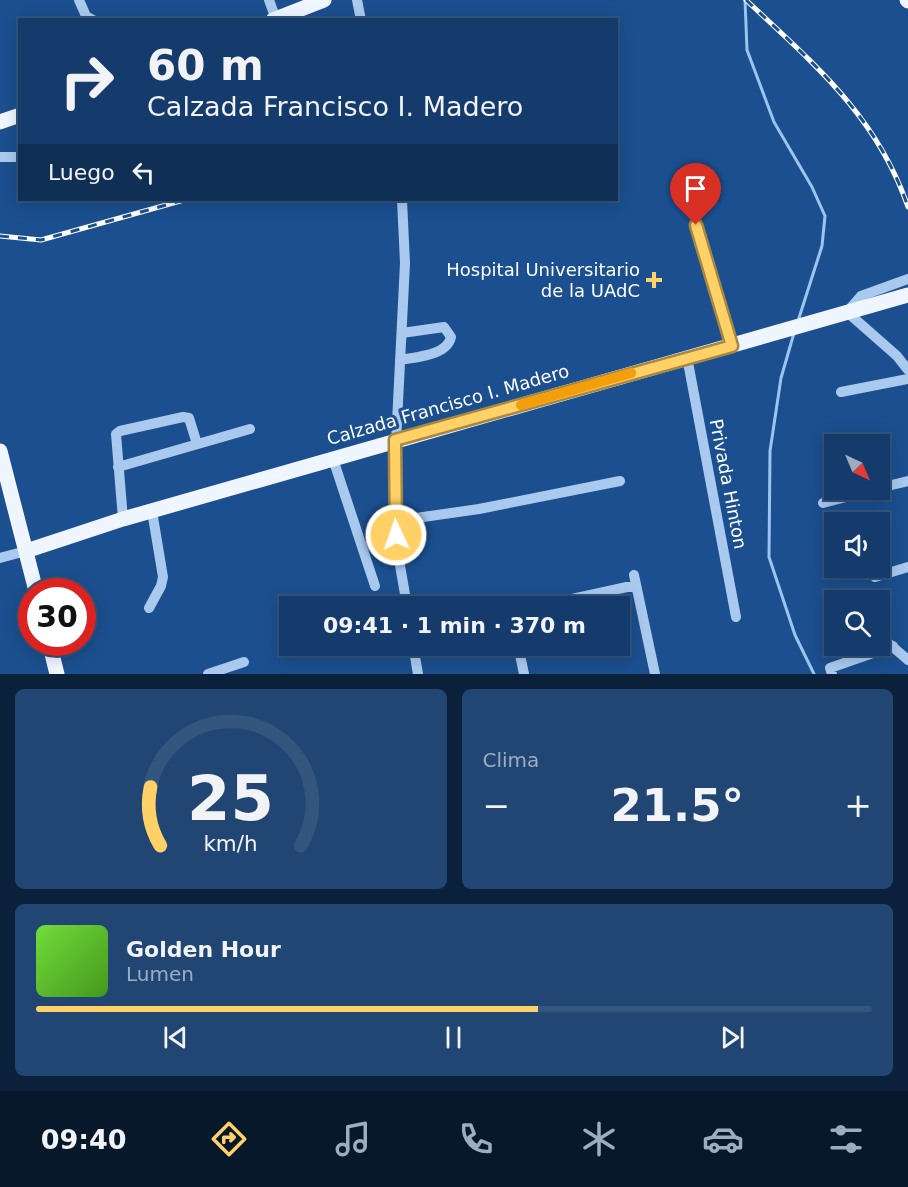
<!DOCTYPE html>
<html lang="es">
<meta charset="utf-8">
<style>
:root{--surface:#143b6b;--page:#214673;--text:#f1f3f6;--muted:#9dadc1;--line:#33557e;--accent:#ffd166}
body{margin:0;font-family:"DejaVu Sans",sans-serif;background:var(--page);color:var(--text);height:100vh;display:flex;flex-direction:column;font-size:22px;white-space:nowrap}
*{box-sizing:border-box;margin:0}
p{font-size:20px;color:var(--muted)}
.icon{flex:none;width:33px;height:33px;fill:none;stroke:currentColor;stroke-width:2;stroke-linecap:round;stroke-linejoin:round}
.map{position:relative;height:674px;overflow:hidden}
.side{display:flex;flex-direction:column;gap:15px;padding:15px;background:#0b203b;flex:1}
.side>*{flex:none}
.top-card{position:absolute;left:18px;top:18px;width:600px;height:183px;border-radius:0px;box-shadow:0 3px 15px #0003,0 0 0 2px var(--line);background:#143b6b;color:var(--text);overflow:hidden}
.needle{width:39px;rotate:136deg}
.tools{position:absolute;left:824px;top:434px;display:grid;gap:12px}
.tools a{display:grid;place-items:center;width:66px;height:66px;border-radius:0px;background:var(--surface);box-shadow:0 3px 15px #0003,0 0 0 2px var(--line);font-size:30px}
.speed{position:absolute;left:18px;top:578px;display:flex;gap:12px;font-size:30px;font-weight:700;text-align:center}
.speed>*{display:grid;place-content:center;width:78px;height:78px;border-radius:50%;background:var(--surface);box-shadow:0 3px 15px #0003,0 0 0 2px var(--line);line-height:1}
.speed .limit{border:9px solid #d22;background:#fff;color:#111}
.pin{position:absolute;display:grid;place-items:center;width:51px;height:51px;color:#fff;margin:-62px -26px;border-radius:50% 50% 50% 0;rotate:-45deg;box-shadow:0 0 6px #0007}
.pin .icon{rotate:45deg}
.me{position:absolute;width:66px;margin:-33px;rotate:357deg;stroke-linejoin:round;filter:drop-shadow(0 0 4px #0008)}
.turn{display:flex;align-items:center;gap:21px;height:126px;padding:0 30px;font-size:27px}
.turn .icon{width:78px;height:78px;stroke-width:2.5}
.turn b{display:block;font-size:42px;line-height:51px}
.then{display:flex;align-items:center;height:57px;padding:0 30px;background:#0003;gap:12px;font-size:22px}
.big{font-size:45px;font-weight:600;line-height:1.1}
.side .card{flex:1;display:flex;flex-direction:column;justify-content:center;gap:9px;min-width:0;padding:0 21px;border-radius:9px;background:var(--page)}
.side .dial{align-items:center;gap:0}
.dial svg{height:156px;overflow:visible;fill:none;stroke:var(--line);stroke-width:7;stroke-linecap:round;text-anchor:middle}
.dial text{fill:var(--text);stroke:none}
.song{display:flex;align-items:center;gap:18px}
.cover{width:72px;height:72px;border-radius:9px;background:linear-gradient(135deg,hsl(100 70% 55%),hsl(100 70% 35%))}
.played{height:6px;border-radius:3px;background:linear-gradient(90deg,var(--accent) 60%,var(--line) 60%)}
.keys{display:flex;justify-content:space-around;direction:ltr}
.heat{display:flex;justify-content:space-between;align-items:center;font-size:33px;direction:ltr}
.side .tiles{flex:1;display:grid;gap:15px;grid-template-columns:1fr 1fr}
.card:last-child{grid-column:span 2}
.trip{position:absolute;left:279px;top:596px;width:351px;height:60px;border-radius:0px;background:var(--surface);box-shadow:0 3px 15px #0003,0 0 0 2px var(--line);font-weight:600;line-height:60px;text-align:center}
.dock{display:flex;height:96px;justify-content:space-around;align-items:center;background:#08182b;color:var(--muted)}
.dock .icon{width:42px;height:42px}
.dock .selected{color:var(--accent)}
.dock b{font-size:27px;color:var(--text)}
.map>svg:first-child{display:block}
.lines{fill:none;stroke-linecap:round;stroke-linejoin:round}
.stream{stroke:#9cc4f0;stroke-width:3}
.minor{stroke:#a9c9ee;stroke-width:10}
.major{stroke:#f0f6ff;stroke-width:15}
.rail-casing{stroke:#fff;stroke-width:5}
.rail{stroke:#1b4f8f;stroke-width:3;stroke-dasharray:9;stroke-linecap:butt}
.route-casing{stroke:#a68842;stroke-width:15}
.route{stroke:#ffd166;stroke-width:10}
.slow{stroke:#f59e0b;stroke-width:10}
.poi-dot{fill:#ffd166;stroke:#1b4f8f;stroke-width:2}
.labels{text-anchor:middle;stroke-width:6;stroke-linejoin:round;paint-order:stroke}
.poi-label{font-size:18px;fill:#fff;stroke:#1b4f8f;text-anchor:end}
.street-label{font-size:18px;fill:#fff;stroke:#1b4f8f}
</style>
<div class="map">
<svg width="908" height="674" viewBox="0 0 908 674">
<rect width="100%" height="100%" fill="#1b4f8f"/>
<g class="lines">
<path class="stream" d="M745,0L747,50L774,122L812,187L825,216L822,246L798,321
M794,333L781,378L770,451L769,557L795,635L814,674"/>
<path class="minor" d="M79,0L86,16L93,20
M269,0L276,19
M357,0L361,20
M0,157H20
M402,200L405,263L394,482L397,548L407,606
M696,225L732,346
M908,279L861,296L847,312L897,356L908,370
M687,357L736,617
M400,360C415,357 447,356 451,337L444,327L402,333
M841,392L908,379
M333,459L375,586
M118,467L250,429
M879,488L908,481
M823,503L877,489
M123,519L116,434L120,431L183,417L189,418L197,444
M395,521L479,509L620,481
M0,558L26,551
M634,575L655,674
M875,577L908,567
M508,600L509,606
M540,606L636,585
M149,608L161,586L163,577L152,511
M879,635L908,660
M413,645L418,674
M518,645L524,674
M208,674L244,662
M832,674L830,668L893,646"/>
<path class="major" d="M907,0L908,1
M273,20L324,0
M0,122L20,115
M0,451L36,591
M26,551L123,519L908,295
M49,642L57,674"/>
<defs>
<path id="rail" d="M746,0C814,64 877,116 908,207
M0,236L41,240L184,200"/>
</defs>
<use href="#rail" class="rail-casing"/>
<use href="#rail" class="rail"/>
</g>
<g class="lines">
<defs>
<path id="route" d="M396,535L395,440L732,346L696,225"/>
</defs>
<use href="#route" class="route-casing"/>
<use href="#route" class="route"/>
<path class="slow" d="M521,405L631,373"/>
</g>
<path class="poi-dot" d="M651 271h6v6h6v6h-6v6h-6v-6h-6v-6h6z"/>
<g class="labels">
<g class="poi-label">
<text x="640" y="276">Hospital Universitario<tspan x="640" dy="21">de la UAdC</tspan></text>
</g>
<g class="street-label">
<text transform="translate(448 405) rotate(-16)" y="6">Calzada Francisco I. Madero</text>
<text transform="translate(728 484) rotate(79)" y="6">Privada Hinton</text>
</g>
</g>
</svg>
<div class="tools">
<a><svg class="needle" viewBox="-14 -14 28 28"><path d="M0-13l5 13h-10z" fill="#e53935"/><path d="M0 13l5-13h-10z" fill="#9dadc1"/></svg></a>
<a><svg class="icon" aria-label="sound" viewBox="0 0 24 24"><path d="M4 9h4l5-4v14l-5-4H4zM17 9q2 3 0 6"/></svg></a>
<a><svg class="icon" aria-label="search" viewBox="0 0 24 24"><circle cx="10" cy="10" r="6"/><path d="M15 15l6 6"/></svg></a>
</div>
<div class="speed"><div class="limit">30</div></div>
<div class="pin" style="left:696px;top:225px;background:#d93025"><svg class="icon" aria-label="arrive" viewBox="0 0 24 24"><path d="M6 21V4h12l-3 4 3 4H6"/></svg></div>
<svg class="me" style="left:396px;top:535px" viewBox="-20 -20 40 40"><circle r="17" fill="#ffd166" stroke="#fff" stroke-width="3"/><path d="M0-11L8 9 0 5-8 9z" fill="#fff"/></svg>
<div class="trip">09:41 · 1 min · 370 m</div>
<div class="top-card">
<div class="turn"><svg class="icon" aria-label="right" viewBox="0 0 24 24"><path d="M7 20v-9h11M14 6l5 5-5 5"/></svg><div><b>60 m</b>Calzada Francisco I. Madero</div></div>
<div class="then">Luego<svg class="icon" aria-label="left" viewBox="0 0 24 24"><path d="M17 20v-9H6M10 6l-5 5 5 5"/></svg></div>
</div>
</div>
<section class="side">
<div class="tiles">
<div class="card dial"><svg viewBox="0 0 100 80">
<path d="M14 69A42 42 0 1 1 86 69"/>
<path d="M14 69A42 42 0 0 1 9 39" stroke="#ffd166"/>
<text x="50" y="56" font-size="32" font-weight="700">25</text>
<text x="50" y="72" font-size="11">km/h</text>
</svg></div>
<div class="card"><p>Clima</p>
<div class="heat"><a>−</a><b class="big">21.5°</b><a>+</a></div>
</div>
<div class="card">
<div class="song"><i class="cover"></i><div><b>Golden Hour</b><p>Lumen</p></div></div>
<div class="played"></div>
<div class="keys"><svg class="icon" aria-label="previous" viewBox="0 0 24 24"><path d="M18 5L8 12l10 7zM5 5v14"/></svg><svg class="icon" aria-label="pause" viewBox="0 0 24 24"><path d="M8 5v14M16 5v14"/></svg><svg class="icon" aria-label="next" viewBox="0 0 24 24"><path d="M6 5l10 7-10 7zM19 5v14"/></svg></div>
</div>
</div>
</section>
<nav class="dock">
<b>09:40</b>
<svg class="icon selected" aria-label="directions" viewBox="0 0 24 24"><path d="M12 3l9 9-9 9-9-9zM9 14v-3h6M13 9l2 2-2 2"/></svg>
<svg class="icon" aria-label="music" viewBox="0 0 24 24"><path d="M9 18V5l10-2v13"/><circle cx="6" cy="18" r="3"/><circle cx="16" cy="16" r="3"/></svg>
<svg class="icon" aria-label="phone" viewBox="0 0 24 24"><path d="M5 4h4l2 5-3 2q2 4 5 5l2-3 5 2v4C11 20 4 13 5 4z"/></svg>
<svg class="icon" aria-label="climate" viewBox="0 0 24 24"><path d="M12 3v18M4 7l16 10M4 17L20 7"/></svg>
<svg class="icon" aria-label="car" viewBox="0 0 24 24"><path d="M5 17H2v-5l4-1 3-4h7l3 4 3 1v5h-3M9 17h6M6 11h13"/><circle cx="7" cy="17" r="2"/><circle cx="17" cy="17" r="2"/></svg>
<svg class="icon" aria-label="filters" viewBox="0 0 24 24"><path d="M4 7h16M4 17h16"/><circle cx="9" cy="7" r="2"/><circle cx="15" cy="17" r="2"/></svg>
</nav>
